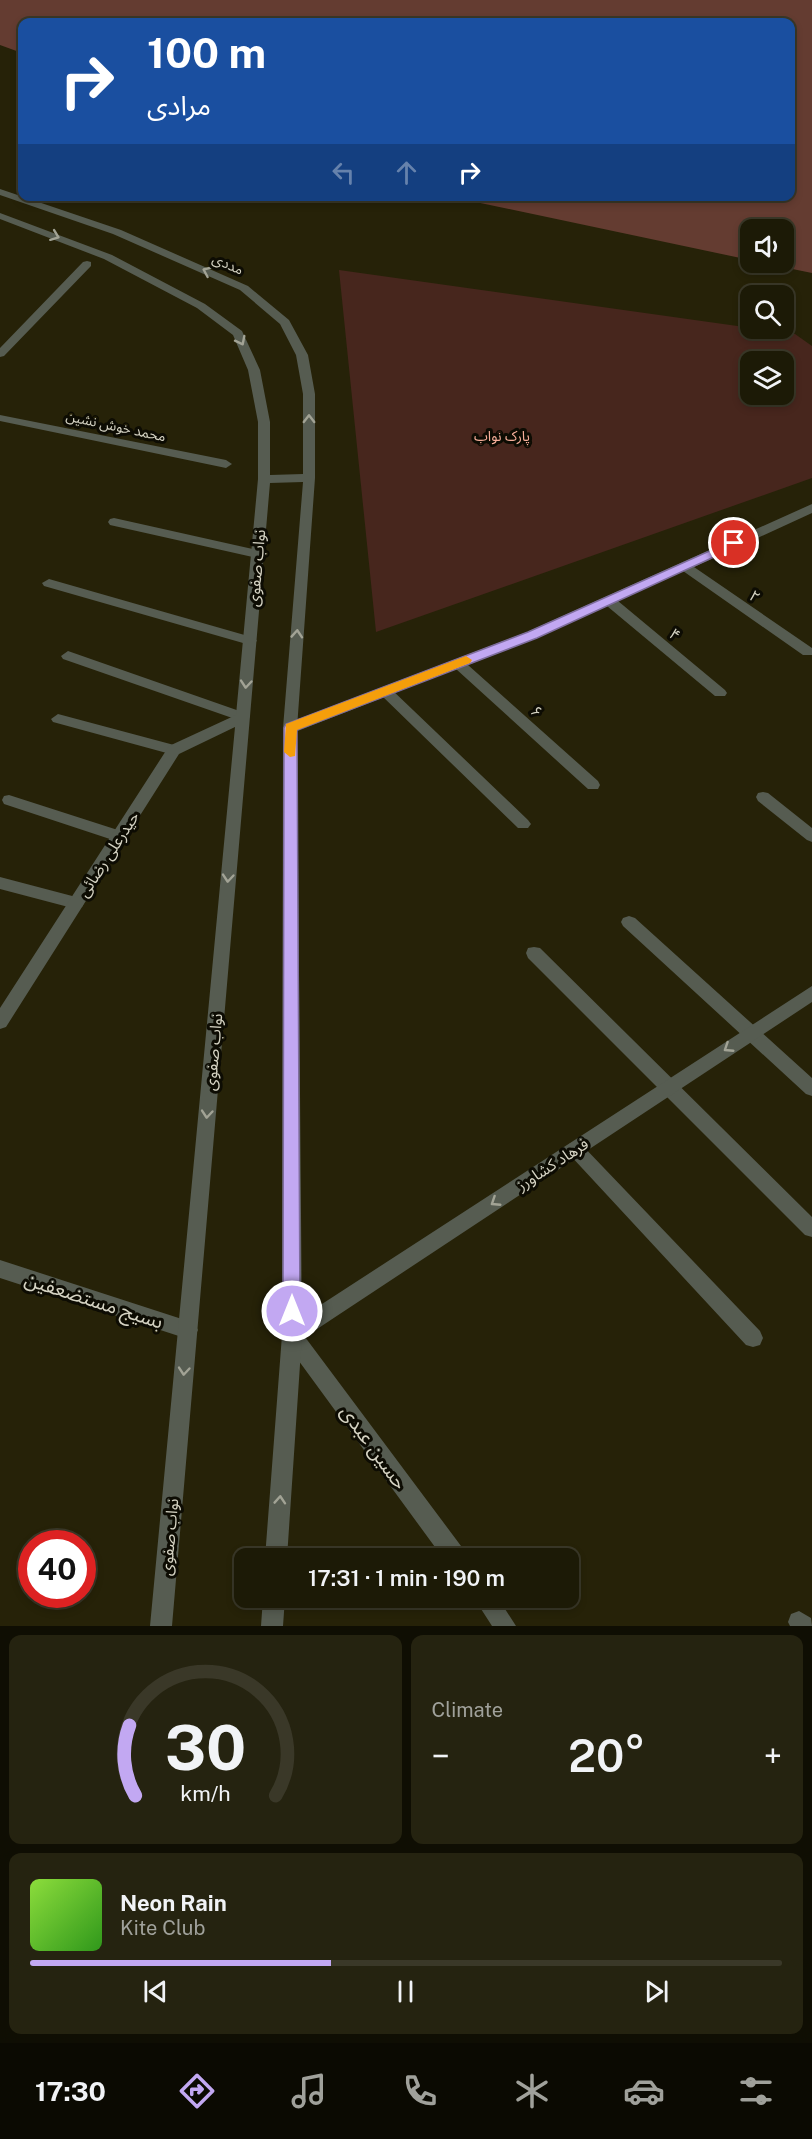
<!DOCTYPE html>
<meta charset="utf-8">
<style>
:root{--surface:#1c1a06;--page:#252310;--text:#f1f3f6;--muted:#a0a19b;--line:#3a3828;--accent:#c2a8f2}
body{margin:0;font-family:"Public Sans","Noto Sans Arabic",sans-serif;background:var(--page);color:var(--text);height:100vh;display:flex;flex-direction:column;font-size:22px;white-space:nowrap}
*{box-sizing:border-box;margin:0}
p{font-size:20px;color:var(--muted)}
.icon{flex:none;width:33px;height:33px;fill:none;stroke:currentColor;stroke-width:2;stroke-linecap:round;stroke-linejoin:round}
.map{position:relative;height:1626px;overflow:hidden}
.details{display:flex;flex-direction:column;gap:9px;padding:9px;background:#0f0e03;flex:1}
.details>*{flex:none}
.guide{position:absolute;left:18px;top:18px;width:777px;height:183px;border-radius:12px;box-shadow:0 3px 9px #0003,0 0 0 2px var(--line);background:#1a4fa0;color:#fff;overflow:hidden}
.fabs{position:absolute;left:740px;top:219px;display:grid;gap:12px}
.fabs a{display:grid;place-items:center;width:54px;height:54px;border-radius:12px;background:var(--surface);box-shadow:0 3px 9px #0003,0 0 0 2px var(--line);font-size:30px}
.speed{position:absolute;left:18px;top:1530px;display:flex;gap:12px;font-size:30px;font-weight:700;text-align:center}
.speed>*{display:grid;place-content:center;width:78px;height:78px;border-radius:50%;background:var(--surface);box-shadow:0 3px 9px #0003,0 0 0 2px var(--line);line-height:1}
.speed .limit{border:9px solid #d22;background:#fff;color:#111}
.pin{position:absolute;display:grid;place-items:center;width:51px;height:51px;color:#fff;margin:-26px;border:3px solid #fff;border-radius:50%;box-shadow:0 2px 6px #0007}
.me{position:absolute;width:66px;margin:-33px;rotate:0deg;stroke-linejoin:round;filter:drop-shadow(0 0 4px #0008)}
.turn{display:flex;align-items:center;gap:21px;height:126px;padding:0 30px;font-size:27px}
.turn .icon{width:78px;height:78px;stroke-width:2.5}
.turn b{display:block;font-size:42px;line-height:51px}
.lanes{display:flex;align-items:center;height:57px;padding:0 30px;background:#0003;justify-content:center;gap:30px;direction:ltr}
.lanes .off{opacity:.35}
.big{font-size:45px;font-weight:600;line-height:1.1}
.details .widget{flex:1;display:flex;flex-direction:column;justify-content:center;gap:9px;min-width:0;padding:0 21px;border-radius:12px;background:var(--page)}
.details .dial{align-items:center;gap:0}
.dial svg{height:156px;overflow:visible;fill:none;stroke:var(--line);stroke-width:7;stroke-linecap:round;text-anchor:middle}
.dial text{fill:var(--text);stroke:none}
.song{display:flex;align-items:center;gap:18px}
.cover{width:72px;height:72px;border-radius:9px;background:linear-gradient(135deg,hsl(90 70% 55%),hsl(110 70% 35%))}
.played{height:6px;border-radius:3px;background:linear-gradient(90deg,var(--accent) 40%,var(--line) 40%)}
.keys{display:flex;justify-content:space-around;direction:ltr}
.heat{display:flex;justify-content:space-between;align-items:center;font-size:33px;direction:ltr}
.details .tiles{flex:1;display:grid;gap:9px;grid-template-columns:1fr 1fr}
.widget:last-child{grid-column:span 2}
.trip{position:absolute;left:234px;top:1548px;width:345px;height:60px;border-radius:12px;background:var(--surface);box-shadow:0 3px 9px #0003,0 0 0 2px var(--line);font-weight:600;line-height:60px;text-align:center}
.menu{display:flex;height:96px;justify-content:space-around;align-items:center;background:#0b0a02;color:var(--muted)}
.menu .icon{width:42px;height:42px}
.menu .selected{color:var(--accent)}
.menu b{font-size:27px;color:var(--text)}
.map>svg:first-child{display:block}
.green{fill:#47261d;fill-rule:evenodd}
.forest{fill:#643c31}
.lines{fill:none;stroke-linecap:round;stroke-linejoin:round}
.service{fill:#565c51;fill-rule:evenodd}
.minor{fill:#565c51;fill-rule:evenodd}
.tertiary{fill:#565c51;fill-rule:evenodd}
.oneway{stroke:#a2a395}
.route{fill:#c2a8f2;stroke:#7e6d9d;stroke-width:1.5}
.slow{fill:#f59e0b}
.labels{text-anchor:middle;stroke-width:6;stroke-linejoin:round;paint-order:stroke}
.far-street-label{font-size:14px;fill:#d5d3c3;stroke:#0d0c03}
.far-park-label{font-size:14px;fill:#f7af9a;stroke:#0d0c03}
.street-label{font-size:16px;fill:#d5d3c3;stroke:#0d0c03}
.near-street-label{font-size:20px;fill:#d5d3c3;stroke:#0d0c03}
</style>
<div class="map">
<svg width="812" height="1626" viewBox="0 0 812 1626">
<rect width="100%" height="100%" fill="#262208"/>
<path class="green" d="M339,270L795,334L812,346V478L376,632ZM750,362H783V394H750Z"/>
<path class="forest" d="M0,0H812V273L763,263L783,262V230H750V260L452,197L790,196V22H22V53L0,45Z"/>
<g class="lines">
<path class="service" d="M114,518L257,550L263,554L257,558L110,525L108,522L110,519Z
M68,651L248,714L250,717L243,722L238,720L63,659L61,656Z
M385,686L390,688L528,820L531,824L528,828H518L380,694L378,691Z
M58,714L174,745L181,750L174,755L53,722L51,719Z
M763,792L768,793L812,828V842L807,840L758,801L756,797L758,793Z
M9,795L124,832L127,836L124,840L119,842L4,804L2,800L4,796Z
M0,877L76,897L82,899L84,903L82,907L76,909L0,889Z
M629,916L635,918L812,1078V1096L806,1094L623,926L621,922L623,918Z
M534,947L540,948L812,1217V1237L805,1235L528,958L526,953L528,948Z
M575,1141L581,1144L760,1331L763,1338L760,1345L753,1347L746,1345L569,1154L566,1149L569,1144Z
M799,1611L811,1618L812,1626H790L788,1622L791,1614Z"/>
<path class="minor" d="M87,261L91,262V266L4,356L0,357V348L83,262Z
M0,415L226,460L232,464L226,468L0,421Z
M812,504V513L694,567L812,648V655H803L683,571L618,601L725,690L727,693L725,696H715L607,606L537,638L468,665L598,781L600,785L598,789H588L456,669L295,732H285L283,728L285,724L527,632Z
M49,579L255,638L257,641L250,645L44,586L42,583Z
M812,986V1002L305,1337L464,1550L467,1558H443L285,1342L282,1335L285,1328Z
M0,1260L188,1321L195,1324L198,1330L195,1336L188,1339L0,1278Z
M474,1598H498L516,1626H492Z"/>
<path class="tertiary" d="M0,189L121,230L248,286L289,320L308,355L315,394V478L297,728L302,1335L287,1558H265L282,1335L283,728L303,482L270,483L172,1626H150L235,727L179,754L6,1027L0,1029V1008L169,746L236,715L258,479V422L248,370L233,335L197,308L104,259L0,219V213L112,255L205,304L242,331L260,370L270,422V475L303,474V394L296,355L280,324L240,290L113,234L0,195Z
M263,1598H285L283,1626H261Z"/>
</g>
<defs><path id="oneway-chevron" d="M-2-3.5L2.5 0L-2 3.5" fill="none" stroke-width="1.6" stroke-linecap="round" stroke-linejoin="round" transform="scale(1.5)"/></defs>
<g class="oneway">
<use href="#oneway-chevron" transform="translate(55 236) rotate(21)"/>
<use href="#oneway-chevron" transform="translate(207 271) rotate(-156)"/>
<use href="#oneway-chevron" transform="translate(241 341) rotate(63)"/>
<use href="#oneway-chevron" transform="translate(309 419) rotate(-90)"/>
<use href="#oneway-chevron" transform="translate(297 634) rotate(-86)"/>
<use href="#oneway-chevron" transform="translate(246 684) rotate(95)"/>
<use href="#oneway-chevron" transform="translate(228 878) rotate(95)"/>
<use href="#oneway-chevron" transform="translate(728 1048) rotate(147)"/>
<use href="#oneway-chevron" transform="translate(207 1114) rotate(95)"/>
<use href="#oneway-chevron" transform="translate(495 1202) rotate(147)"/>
<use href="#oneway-chevron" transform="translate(184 1371) rotate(95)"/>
<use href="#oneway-chevron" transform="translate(280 1500) rotate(-86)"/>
</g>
<path class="route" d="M734,540L738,541V546L537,638L297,730L300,1311L298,1317L292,1320L285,1317L283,1311L284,728L286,724L528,632Z"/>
<path class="slow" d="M466,656L472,660L470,663L297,730L295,756L290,757L284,752L286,724Z"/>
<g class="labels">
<g class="far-street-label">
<text transform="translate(228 264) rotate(24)" y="5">مددی</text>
<text transform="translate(116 426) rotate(12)" y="5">محمد خوش نشین</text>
</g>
<g class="far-park-label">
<text x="502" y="441">پارک نواب</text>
</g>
<g class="street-label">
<text transform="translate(256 568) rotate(-85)" y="6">نواب صفوی</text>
<text transform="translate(755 596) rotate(35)" y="6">۲</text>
<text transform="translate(675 634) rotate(40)" y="6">۴</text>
<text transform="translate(537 711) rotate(42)" y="6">۶</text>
<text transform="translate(108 854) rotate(-57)" y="6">حیدرعلی رضائی</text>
<text transform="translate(213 1052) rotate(-85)" y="6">نواب صفوی</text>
<text transform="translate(552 1164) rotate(-33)" y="6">فرهاد کشاورز</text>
<text transform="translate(169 1537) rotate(-85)" y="6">نواب صفوی</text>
</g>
<g class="near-street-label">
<text transform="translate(94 1300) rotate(18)" y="7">بسیج مستضعفین</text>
<text transform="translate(374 1447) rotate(54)" y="7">حسین عبدی</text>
</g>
</g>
</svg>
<div class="fabs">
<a><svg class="icon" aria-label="sound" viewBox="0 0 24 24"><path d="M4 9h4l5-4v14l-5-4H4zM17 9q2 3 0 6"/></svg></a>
<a><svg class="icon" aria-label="search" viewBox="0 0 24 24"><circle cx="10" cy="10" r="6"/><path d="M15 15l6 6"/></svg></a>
<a><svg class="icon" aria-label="layers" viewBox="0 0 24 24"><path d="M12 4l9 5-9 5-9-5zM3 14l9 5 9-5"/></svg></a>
</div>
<div class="speed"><div class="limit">40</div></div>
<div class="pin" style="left:734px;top:543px;background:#d93025"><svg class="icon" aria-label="arrive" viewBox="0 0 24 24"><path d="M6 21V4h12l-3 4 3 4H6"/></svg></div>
<svg class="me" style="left:292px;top:1311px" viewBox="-20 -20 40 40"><circle r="17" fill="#c2a8f2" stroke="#fff" stroke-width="3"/><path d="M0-11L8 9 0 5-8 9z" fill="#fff"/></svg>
<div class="trip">17:31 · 1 min · 190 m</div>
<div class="guide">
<div class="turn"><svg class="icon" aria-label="right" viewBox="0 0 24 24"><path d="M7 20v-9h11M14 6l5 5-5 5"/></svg><div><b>100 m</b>مرادی</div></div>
<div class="lanes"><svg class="icon off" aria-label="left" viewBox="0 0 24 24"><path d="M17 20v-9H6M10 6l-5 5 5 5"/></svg><svg class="icon off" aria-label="ahead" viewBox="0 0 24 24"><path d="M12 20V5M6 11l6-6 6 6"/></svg><svg class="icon" aria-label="right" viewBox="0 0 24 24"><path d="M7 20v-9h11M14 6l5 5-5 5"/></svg></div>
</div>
</div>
<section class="details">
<div class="tiles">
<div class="widget dial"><svg viewBox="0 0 100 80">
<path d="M14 69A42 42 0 1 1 86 69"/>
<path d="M14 69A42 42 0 0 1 11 33" stroke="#c2a8f2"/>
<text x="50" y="56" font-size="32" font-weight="700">30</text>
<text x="50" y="72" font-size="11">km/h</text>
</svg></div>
<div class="widget"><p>Climate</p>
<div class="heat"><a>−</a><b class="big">20°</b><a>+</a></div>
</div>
<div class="widget">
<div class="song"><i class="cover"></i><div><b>Neon Rain</b><p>Kite Club</p></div></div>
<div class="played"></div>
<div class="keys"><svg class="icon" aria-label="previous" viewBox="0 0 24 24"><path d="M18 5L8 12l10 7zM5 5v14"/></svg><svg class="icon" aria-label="pause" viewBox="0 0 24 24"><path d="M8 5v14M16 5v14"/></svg><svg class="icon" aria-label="next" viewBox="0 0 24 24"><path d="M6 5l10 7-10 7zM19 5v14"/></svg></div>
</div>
</div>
</section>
<nav class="menu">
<b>17:30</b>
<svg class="icon selected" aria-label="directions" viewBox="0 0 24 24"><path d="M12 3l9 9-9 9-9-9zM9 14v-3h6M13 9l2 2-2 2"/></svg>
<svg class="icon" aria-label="music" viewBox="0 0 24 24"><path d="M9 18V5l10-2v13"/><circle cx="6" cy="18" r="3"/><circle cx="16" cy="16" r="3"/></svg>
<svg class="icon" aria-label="phone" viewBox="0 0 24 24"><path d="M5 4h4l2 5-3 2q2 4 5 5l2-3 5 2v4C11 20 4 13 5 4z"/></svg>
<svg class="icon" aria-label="climate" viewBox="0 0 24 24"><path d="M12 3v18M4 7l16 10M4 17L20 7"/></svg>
<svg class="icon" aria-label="car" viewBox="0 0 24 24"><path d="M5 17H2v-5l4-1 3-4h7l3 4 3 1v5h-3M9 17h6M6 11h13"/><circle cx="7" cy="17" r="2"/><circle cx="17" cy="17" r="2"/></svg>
<svg class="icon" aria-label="filters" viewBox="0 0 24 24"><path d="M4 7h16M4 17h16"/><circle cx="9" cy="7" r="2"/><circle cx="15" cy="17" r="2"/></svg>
</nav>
